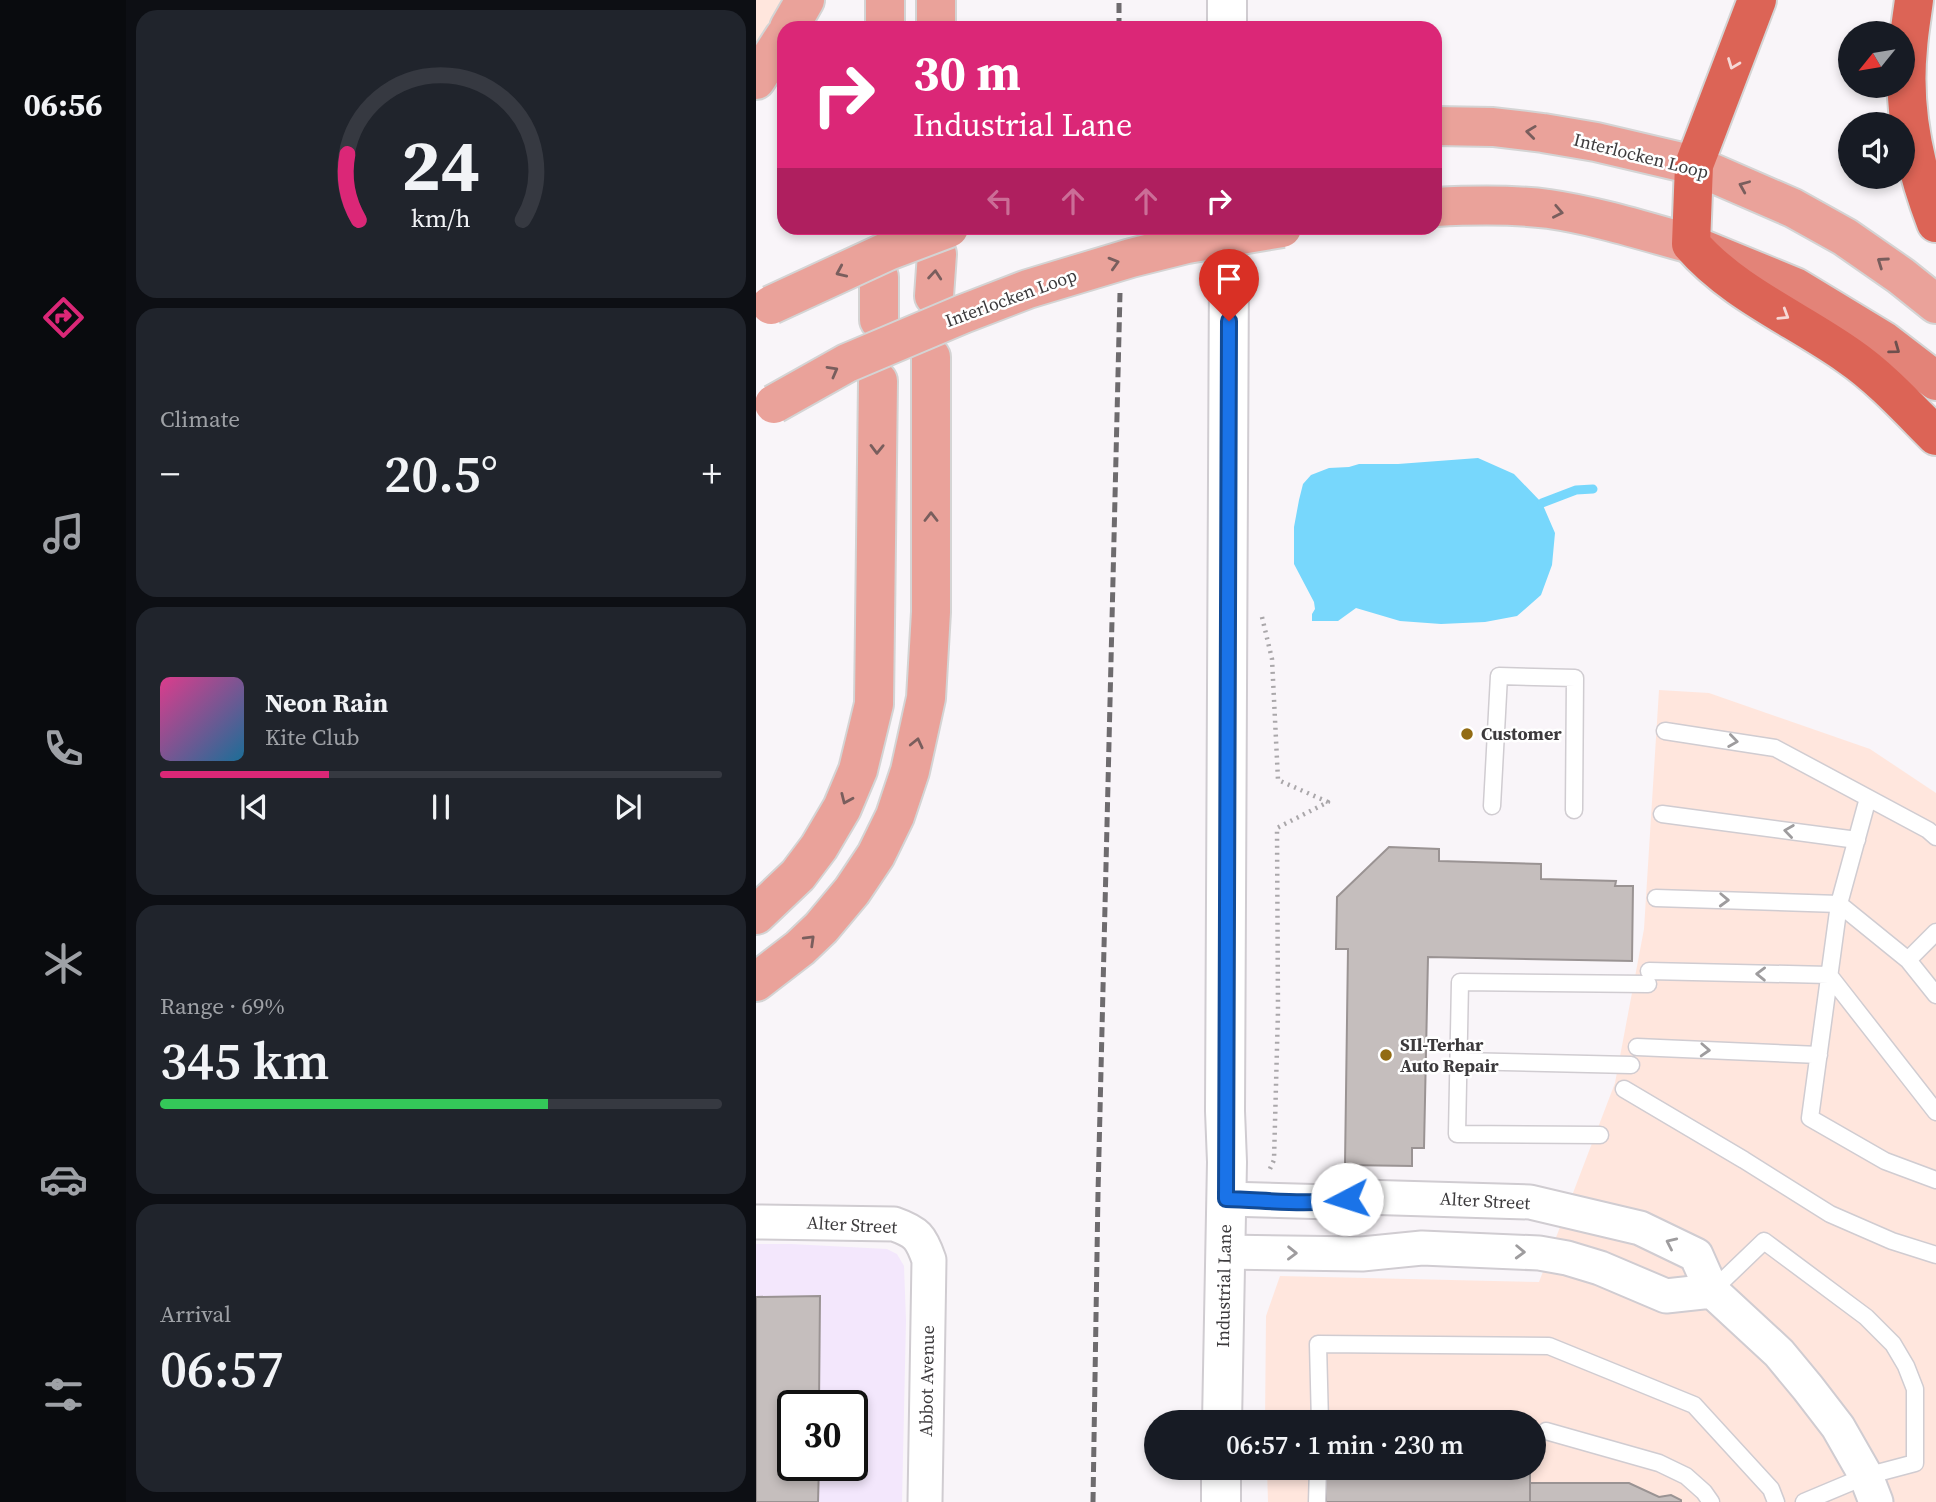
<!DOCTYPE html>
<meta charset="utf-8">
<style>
:root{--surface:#171b24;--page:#20242c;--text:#f1f3f6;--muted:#9ea1a6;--line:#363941;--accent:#db2777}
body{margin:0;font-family:"Source Serif 4",serif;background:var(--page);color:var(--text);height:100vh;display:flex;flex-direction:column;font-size:26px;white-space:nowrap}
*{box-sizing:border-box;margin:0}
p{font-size:23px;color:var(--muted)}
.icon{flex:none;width:38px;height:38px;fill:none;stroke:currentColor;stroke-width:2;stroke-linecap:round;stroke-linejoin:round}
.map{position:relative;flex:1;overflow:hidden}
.panel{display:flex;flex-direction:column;gap:10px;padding:10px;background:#0d0f14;width:630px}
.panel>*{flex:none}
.banner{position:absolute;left:21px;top:21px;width:665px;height:214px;border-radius:21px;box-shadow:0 4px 10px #0003;background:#db2777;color:#fff;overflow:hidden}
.needle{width:46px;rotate:240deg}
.tools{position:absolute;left:1082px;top:21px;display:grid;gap:14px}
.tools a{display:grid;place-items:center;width:77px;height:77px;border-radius:50%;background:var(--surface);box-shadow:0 4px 10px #0003;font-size:35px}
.speed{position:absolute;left:21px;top:1390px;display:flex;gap:14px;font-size:35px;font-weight:700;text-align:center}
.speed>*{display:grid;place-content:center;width:91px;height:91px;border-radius:50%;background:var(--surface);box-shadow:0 4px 10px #0003;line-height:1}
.speed .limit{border:4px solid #111;border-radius:10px;background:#fff;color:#111}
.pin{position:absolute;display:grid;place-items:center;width:60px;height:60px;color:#fff;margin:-72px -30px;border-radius:50% 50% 50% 0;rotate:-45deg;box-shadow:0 0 7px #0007}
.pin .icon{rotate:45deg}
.me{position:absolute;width:77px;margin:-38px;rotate:265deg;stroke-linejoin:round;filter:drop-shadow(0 0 5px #0008)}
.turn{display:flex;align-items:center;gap:24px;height:147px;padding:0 21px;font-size:32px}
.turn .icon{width:91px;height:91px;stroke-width:2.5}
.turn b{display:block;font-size:49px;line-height:60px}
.lanes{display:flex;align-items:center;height:66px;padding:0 21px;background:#0003;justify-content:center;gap:35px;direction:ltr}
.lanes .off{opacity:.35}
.big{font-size:52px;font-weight:600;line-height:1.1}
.panel .tile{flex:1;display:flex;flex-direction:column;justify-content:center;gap:10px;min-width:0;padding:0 24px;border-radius:21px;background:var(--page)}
.panel .dial{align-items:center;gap:0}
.dial svg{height:182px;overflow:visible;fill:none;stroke:var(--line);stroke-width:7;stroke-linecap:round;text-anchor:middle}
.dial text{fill:var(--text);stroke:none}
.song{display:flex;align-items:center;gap:21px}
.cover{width:84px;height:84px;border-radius:10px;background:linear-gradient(135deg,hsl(330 70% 55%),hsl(200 70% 35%))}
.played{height:7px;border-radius:4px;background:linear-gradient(90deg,var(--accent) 30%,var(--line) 30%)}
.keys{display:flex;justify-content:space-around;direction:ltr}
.heat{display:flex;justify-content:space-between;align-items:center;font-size:38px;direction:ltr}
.charge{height:10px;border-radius:5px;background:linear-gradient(90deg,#34c759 69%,var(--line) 0)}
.trip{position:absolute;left:388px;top:1410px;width:402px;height:70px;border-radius:35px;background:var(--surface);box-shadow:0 4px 10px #0003;font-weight:600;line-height:70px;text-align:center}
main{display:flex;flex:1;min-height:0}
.tabs{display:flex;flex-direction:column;width:126px;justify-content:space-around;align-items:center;background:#090b0e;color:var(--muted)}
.tabs .icon{width:49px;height:49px}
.tabs .on{color:var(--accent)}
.tabs b{font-size:32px;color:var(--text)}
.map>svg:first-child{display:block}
.commercial{fill:#ffe6dd}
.industrial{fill:#f3e7fc;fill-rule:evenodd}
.water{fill:#77d7fc}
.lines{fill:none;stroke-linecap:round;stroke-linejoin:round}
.stream{stroke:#77d7fc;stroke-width:9}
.building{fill:#c5bebd;stroke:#9a9393;stroke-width:2}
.service-casing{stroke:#d0ccd1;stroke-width:19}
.minor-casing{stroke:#d0ccd1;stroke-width:37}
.tertiary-casing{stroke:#d0ccd1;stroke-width:42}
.primary-casing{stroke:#d4d4d4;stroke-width:42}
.trunk-casing{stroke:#d4d4d4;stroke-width:42}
.motorway-casing{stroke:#d4d4d4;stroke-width:42}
.path{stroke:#aaa7aa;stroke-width:4.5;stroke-dasharray:2 5;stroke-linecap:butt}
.service{stroke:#fff;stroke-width:16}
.minor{stroke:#fff;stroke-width:33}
.tertiary{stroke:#fff;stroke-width:38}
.primary{stroke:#eaa29a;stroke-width:38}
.trunk{stroke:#e38378;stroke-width:38}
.motorway{stroke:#dc6456;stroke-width:38}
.rail{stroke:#6e6b6e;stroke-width:5;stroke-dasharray:10 5;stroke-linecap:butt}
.primary-bridge-casing{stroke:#d4d4d4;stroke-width:42;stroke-linecap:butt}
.primary-bridge{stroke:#eaa29a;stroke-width:38}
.oneway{stroke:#f6d8d5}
.oneway2{stroke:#795e5d}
.oneway3{stroke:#6e504e}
.oneway4{stroke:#9e9c9e}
.route-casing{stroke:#114b97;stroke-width:18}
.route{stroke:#1a73e8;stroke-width:12}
.poi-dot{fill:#926b13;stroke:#fff;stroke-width:2.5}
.labels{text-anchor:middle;stroke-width:5;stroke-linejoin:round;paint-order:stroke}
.street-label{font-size:18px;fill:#3c3a3c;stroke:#fff}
.poi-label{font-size:18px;font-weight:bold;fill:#3c3a3c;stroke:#fff;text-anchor:start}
</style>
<main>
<nav class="tabs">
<b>06:56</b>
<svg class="icon on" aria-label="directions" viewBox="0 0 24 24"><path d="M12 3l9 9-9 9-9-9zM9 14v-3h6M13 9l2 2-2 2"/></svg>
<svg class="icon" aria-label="music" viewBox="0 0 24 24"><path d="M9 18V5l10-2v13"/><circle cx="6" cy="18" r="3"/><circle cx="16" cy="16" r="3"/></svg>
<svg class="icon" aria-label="phone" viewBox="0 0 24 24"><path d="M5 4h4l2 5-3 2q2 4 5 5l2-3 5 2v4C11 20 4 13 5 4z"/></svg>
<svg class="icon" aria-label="climate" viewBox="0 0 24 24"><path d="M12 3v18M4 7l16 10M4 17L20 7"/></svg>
<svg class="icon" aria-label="car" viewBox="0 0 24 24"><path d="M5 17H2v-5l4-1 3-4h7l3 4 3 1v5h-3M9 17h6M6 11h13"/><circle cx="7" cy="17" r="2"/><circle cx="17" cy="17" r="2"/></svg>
<svg class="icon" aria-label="filters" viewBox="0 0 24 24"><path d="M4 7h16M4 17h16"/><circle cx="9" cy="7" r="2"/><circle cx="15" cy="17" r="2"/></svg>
</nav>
<section class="panel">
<div class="tile dial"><svg viewBox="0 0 100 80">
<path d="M14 69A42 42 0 1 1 86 69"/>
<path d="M14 69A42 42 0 0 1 9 40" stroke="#db2777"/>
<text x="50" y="56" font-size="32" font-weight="700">24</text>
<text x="50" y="72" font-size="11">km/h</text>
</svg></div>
<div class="tile"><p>Climate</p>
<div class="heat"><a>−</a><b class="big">20.5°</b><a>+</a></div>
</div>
<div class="tile">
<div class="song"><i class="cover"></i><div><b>Neon Rain</b><p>Kite Club</p></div></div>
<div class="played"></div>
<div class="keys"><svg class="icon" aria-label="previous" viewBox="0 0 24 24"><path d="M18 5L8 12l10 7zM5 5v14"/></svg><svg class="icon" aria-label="pause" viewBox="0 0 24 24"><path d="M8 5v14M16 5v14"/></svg><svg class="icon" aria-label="next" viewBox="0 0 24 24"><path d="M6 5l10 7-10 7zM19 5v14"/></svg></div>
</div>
<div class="tile"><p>Range · 69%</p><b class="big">345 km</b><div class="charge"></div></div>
<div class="tile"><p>Arrival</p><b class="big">06:57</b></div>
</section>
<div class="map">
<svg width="1180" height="1502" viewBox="0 0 1180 1502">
<rect width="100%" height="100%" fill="#f9f5f9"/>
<path class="commercial" d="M0,0H26L0,46Z
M903,690L953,693L1114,749L1180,793V1502H512L511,1468H779V1423H509L510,1316L524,1276L783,1282L859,1083L888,929Z"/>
<path class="industrial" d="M0,1244H35L131,1249L141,1254L148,1266L150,1320L146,1502H0ZM37,1405H96V1465H37Z"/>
<path class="water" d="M722,458L758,474L786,503L799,533L796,565L785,595L761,616L729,622L685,624L644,621L600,608L582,621H556V614L559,609L558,602L538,564V527L543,500L547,484L555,475L573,468L593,467L603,464H642Z"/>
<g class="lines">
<path class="stream" d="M786,503L820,490L837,489"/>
</g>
<path class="building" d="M633,847L683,849V861L785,864V879L860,881L859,886H877L876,961L672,957L668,1148H656V1166L589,1165L592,949H580L581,897Z
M64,1296L63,1405H37V1465H63L62,1502H0V1297Z
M593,1468H621V1473L746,1475V1468H774V1502H570V1475H593Z
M774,1483H873L903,1497L915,1495L925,1500V1502H774Z"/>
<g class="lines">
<defs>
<path id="service" d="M909,731L1019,748L1172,830L1180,837
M1112,798L1083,904L1152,960
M736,806L743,676L819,678L818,810
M906,814L1101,840
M900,898L1083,904L1054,1118L1129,1161L1180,1180
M1180,932L1152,960L1180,995
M893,971L1073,975L1180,1112
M881,1047L1063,1055
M703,1061L875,1065
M868,1089L988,1160L1074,1214L1136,1241L1180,1255
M844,1135L701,1134L704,982L892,984
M956,1291L1008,1241L1110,1317L1137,1344L1150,1366L1159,1389V1463L1110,1476L1048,1502
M564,1423L562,1344L793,1346L938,1405L1015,1489L1020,1502
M790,1431L903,1463L930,1476L948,1492L955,1502
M561,1502L562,1468"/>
<path id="minor" d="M470,1199L575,1202L606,1197L774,1202L884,1228L940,1255L956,1291L1023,1353L1052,1388L1082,1427L1110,1476L1120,1502
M0,1222L138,1224C161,1232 165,1237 173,1260L169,1502
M468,1252L606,1254L666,1248L783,1253L811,1258L844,1268L910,1296L956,1291"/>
<path id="tertiary" d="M471,28V0
M466,1423L471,1162L469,1111L473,267
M465,1502V1468"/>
<path id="primary" d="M180,0V28
M33,28L49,0
M129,28V0
M0,80L28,37
M679,126L737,127L787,133L840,142L938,165L1037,208L1089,237L1145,276L1180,304
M679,207C717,205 755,204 793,209C841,216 888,231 935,244
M178,296L181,254
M123,320V277
M0,915L42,875L63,847L86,808L102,770L118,704L122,381
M0,982L44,948L65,928L96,891L120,855L139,816L154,771L170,698L175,612V357"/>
<path id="trunk" d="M939,246L1039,287L1128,341L1180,381"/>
<path id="motorway" d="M1001,0L938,165L935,244C977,293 1041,319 1093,356C1125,378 1152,408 1180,436
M1158,0C1156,16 1153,32 1152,48C1146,107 1159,169 1180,223"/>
</defs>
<use href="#service" class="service-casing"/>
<use href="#minor" class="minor-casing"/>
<use href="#tertiary" class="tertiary-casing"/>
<use href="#primary" class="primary-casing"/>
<use href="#trunk" class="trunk-casing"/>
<use href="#motorway" class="motorway-casing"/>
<path class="path" d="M506,617L516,659L522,780L572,802L521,828L522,1011L518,1160L513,1171
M733,1416L737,1423"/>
<use href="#service" class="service"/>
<use href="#minor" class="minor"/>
<use href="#tertiary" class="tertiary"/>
<use href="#primary" class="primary"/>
<use href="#trunk" class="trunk"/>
<use href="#motorway" class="motorway"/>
<path class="rail" d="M363,28V0
M363,228V233
M337,1502L342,1193L364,293"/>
<defs>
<path id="primary-bridge" d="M15,305L132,251L193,228
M18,404L91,363L207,314L272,289L375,258L431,244L526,228"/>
</defs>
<use href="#primary-bridge" class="primary-bridge-casing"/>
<use href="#primary-bridge" class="primary-bridge"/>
</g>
<defs><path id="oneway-chevron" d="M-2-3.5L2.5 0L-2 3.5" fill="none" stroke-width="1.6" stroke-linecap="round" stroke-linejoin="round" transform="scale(1.75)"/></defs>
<g class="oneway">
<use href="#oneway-chevron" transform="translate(977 64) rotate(111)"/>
<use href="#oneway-chevron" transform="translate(1028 315) rotate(32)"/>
</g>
<g class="oneway2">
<use href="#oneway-chevron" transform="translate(775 132) rotate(-173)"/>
<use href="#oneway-chevron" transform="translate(988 186) rotate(-157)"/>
<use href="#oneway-chevron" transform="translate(802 212) rotate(11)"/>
<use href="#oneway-chevron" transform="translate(1126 262) rotate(-145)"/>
<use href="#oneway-chevron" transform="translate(358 263) rotate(-16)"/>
<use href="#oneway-chevron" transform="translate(85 272) rotate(156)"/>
<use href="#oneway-chevron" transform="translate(179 275) rotate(-85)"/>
<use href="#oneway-chevron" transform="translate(77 371) rotate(-29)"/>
<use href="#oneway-chevron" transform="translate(121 449) rotate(91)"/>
<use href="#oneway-chevron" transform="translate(175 517) rotate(-90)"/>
<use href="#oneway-chevron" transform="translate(161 743) rotate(-77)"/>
<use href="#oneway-chevron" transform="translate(90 799) rotate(114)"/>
<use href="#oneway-chevron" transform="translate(54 940) rotate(-44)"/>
</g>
<use class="oneway3" href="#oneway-chevron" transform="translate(1139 349) rotate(36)"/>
<g class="oneway4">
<use href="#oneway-chevron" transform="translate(977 741) rotate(8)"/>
<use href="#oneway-chevron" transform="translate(1033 831) rotate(-172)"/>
<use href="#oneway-chevron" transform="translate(968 900) rotate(2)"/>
<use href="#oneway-chevron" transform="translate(1005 974) rotate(-179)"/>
<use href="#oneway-chevron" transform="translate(949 1050) rotate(3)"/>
<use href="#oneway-chevron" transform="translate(915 1243) rotate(-155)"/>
<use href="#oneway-chevron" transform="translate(764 1252) rotate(2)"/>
<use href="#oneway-chevron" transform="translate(536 1253) rotate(1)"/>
</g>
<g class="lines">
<defs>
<path id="route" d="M473,321L470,1199C510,1200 551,1206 591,1199"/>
</defs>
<use href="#route" class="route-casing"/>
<use href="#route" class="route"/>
</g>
<g class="poi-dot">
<circle cx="711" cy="734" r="7"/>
<circle cx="630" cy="1055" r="7"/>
</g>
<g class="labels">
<g class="street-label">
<text transform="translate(885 156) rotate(14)" y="6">Interlocken Loop</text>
<text transform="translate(255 298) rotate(-20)" y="6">Interlocken Loop</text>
<text transform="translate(729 1201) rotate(3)" y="6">Alter Street</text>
<text transform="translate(96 1225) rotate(3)" y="6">Alter Street</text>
<text transform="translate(468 1286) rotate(-89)" y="6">Industrial Lane</text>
<text transform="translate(171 1381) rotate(-89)" y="6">Abbot Avenue</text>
</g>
<g class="poi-label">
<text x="725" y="740">Customer</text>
<text x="644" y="1051">SIl-Terhar<tspan x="644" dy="21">Auto Repair</tspan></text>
</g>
</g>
</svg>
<div class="tools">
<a><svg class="needle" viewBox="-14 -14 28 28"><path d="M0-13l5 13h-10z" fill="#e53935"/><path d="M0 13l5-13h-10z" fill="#9ea1a6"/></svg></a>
<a><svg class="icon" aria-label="sound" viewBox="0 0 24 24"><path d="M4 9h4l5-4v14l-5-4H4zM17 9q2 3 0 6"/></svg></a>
</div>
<div class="speed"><div class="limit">30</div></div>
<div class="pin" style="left:473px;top:321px;background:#d93025"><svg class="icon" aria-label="arrive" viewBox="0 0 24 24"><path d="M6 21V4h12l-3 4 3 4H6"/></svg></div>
<svg class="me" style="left:591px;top:1199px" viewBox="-20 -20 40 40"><circle r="19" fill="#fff"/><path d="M0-13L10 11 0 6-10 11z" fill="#1a73e8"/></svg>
<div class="trip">06:57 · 1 min · 230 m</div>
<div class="banner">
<div class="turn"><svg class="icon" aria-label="right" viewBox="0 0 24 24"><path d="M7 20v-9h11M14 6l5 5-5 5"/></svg><div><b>30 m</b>Industrial Lane</div></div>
<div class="lanes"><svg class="icon off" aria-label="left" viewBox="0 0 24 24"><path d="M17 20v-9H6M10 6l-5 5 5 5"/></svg><svg class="icon off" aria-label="ahead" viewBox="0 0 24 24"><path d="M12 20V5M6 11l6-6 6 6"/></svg><svg class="icon off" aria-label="ahead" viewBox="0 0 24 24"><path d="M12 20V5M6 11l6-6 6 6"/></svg><svg class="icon" aria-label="right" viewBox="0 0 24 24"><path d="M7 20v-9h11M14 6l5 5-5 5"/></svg></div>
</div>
</div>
</main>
